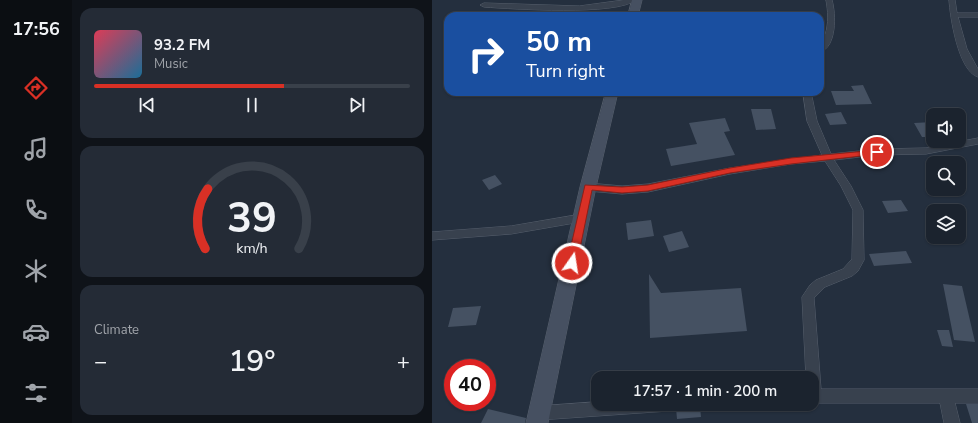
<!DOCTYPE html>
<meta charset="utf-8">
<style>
:root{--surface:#1b232e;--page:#242b36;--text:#f1f3f6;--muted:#a0a4aa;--line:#39404a;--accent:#d93025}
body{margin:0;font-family:"Nunito Sans",sans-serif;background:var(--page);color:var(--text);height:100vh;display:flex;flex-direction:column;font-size:15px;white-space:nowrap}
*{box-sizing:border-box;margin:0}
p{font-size:13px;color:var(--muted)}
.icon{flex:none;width:22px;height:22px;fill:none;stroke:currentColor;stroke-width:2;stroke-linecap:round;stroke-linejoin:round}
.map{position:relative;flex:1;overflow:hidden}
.details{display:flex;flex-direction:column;gap:8px;padding:8px;background:#0f1319;width:360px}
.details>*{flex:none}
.top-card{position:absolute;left:12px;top:12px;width:380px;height:84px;border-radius:12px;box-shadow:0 1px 3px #0004,0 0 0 1px var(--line);background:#1a4fa0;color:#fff;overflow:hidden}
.tools{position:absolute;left:494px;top:108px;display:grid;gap:8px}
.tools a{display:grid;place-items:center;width:40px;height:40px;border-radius:8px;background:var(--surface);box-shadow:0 1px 3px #0004,0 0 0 1px var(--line);font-size:20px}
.speed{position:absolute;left:12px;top:359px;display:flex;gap:8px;font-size:20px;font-weight:700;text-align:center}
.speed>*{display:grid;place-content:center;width:52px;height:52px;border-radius:50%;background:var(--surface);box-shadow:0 1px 3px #0004,0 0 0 1px var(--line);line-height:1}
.speed .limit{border:6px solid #d22;background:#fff;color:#111}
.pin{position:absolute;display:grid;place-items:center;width:34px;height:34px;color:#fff;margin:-17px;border:2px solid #fff;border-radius:50%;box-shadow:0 1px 4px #0007}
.me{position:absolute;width:44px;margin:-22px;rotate:13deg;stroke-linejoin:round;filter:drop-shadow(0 0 3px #0008)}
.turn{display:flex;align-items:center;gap:14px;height:84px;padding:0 16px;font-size:18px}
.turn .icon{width:52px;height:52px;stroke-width:2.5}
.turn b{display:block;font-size:28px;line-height:34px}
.big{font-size:30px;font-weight:600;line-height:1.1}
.details .widget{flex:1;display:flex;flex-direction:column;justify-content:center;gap:6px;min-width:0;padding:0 14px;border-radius:12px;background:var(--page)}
.details .dial{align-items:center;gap:0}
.dial svg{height:104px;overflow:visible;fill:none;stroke:var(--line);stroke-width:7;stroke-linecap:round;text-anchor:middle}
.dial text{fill:var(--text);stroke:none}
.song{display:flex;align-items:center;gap:12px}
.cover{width:48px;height:48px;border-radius:6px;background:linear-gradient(135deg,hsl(350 70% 55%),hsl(200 70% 35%))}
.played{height:4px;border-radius:2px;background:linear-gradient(90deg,var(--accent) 60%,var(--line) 60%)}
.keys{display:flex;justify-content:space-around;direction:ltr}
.heat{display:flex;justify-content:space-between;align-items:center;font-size:22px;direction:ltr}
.trip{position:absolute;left:159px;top:371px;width:228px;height:40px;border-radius:12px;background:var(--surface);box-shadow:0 1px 3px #0004,0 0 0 1px var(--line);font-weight:600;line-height:40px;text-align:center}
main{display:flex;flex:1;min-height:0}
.dock{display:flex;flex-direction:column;width:72px;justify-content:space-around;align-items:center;background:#0b0e12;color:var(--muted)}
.dock .icon{width:28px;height:28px}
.dock .on{color:var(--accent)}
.dock b{font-size:18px;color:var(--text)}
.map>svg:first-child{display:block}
.building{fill:#455162}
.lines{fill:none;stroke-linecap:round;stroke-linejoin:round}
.street-casing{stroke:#565f6c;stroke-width:1}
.secondary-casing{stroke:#565f6c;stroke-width:1}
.street{fill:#38414e;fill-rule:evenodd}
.secondary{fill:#465061;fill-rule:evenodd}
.route{fill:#d93025;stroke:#8d1f18}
</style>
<main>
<nav class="dock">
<b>17:56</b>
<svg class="icon on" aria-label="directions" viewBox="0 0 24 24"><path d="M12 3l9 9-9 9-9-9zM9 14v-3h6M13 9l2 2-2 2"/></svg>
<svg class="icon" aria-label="music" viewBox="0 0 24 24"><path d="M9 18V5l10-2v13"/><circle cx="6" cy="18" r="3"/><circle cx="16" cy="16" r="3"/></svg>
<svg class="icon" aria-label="phone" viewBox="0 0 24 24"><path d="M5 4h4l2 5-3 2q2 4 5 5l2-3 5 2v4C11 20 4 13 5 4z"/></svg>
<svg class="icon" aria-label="climate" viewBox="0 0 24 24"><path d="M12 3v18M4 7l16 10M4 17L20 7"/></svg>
<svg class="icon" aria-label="car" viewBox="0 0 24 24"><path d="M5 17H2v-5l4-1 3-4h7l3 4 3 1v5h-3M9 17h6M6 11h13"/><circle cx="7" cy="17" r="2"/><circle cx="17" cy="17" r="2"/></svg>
<svg class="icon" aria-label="filters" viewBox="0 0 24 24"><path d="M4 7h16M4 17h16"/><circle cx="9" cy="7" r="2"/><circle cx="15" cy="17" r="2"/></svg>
</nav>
<section class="details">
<div class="widget">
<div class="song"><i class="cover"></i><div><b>93.2 FM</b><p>Music</p></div></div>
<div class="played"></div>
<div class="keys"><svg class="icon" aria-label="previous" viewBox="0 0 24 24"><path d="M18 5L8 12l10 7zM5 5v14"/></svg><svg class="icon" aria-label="pause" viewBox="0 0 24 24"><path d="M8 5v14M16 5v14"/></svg><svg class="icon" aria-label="next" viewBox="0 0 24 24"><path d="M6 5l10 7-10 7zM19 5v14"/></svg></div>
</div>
<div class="widget dial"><svg viewBox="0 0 100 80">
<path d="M14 69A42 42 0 1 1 86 69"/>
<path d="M14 69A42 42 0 0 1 16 23" stroke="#d93025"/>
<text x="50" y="56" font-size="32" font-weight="700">39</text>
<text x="50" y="72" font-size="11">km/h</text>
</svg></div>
<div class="widget"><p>Climate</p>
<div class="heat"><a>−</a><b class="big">19°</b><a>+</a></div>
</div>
</section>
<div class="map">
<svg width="546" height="423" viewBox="0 0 546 423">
<rect width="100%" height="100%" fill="#242f3e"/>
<path class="building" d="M431,85L440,104L404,105L399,91H422L419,86Z
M319,109H339L344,129L324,130Z
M409,112L415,124L398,125L393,114Z
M293,118L298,131L292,132L303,155L239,166L234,149L265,144L257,123Z
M501,122V137H490L482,123Z
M63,175L70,184L57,190L50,180Z
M469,200L476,211L456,213L450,201Z
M219,220L222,236L196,240L194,223Z
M250,231L257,247L237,252L231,236Z
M474,251L480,263L442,266L437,254Z
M217,274L229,293L309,288L315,331L218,338Z
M511,284L530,286L543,342L522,340Z
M49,306L44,325L16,327L21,308Z
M505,330H517L521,347L510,346Z
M534,404H546V423H540Z
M268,406L269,417L245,419L244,408Z
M56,409L94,418L93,423H49Z"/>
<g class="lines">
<defs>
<path id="street" d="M192,0H204C184,16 81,9 52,7L48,5L52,3L147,6Z
M394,0H400C404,14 405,47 388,52C388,45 391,41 393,35C397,23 396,11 394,0Z
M517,0H523L525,13H546V17H526L535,49L546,69V77C526,71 518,16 517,0Z
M371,92H379L385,121L399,154L445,149L494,148L546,138V144L494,154L445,155L402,160L419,186L431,210L432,260L426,271L420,276L393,287L382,298L389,389H546V403H523L528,423H512L508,403H380V378H374L370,297L378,285L384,280L411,269L420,259L421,210L409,186L393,161L359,164L298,174L216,192L190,194L156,191L152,190L151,187L152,184L156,183L190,186L216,184L298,168L390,155L375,121Z
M150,214L154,215L156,218L154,221L79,234L0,240V232L79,226Z
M166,402V404H244L242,409L237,411L107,420L102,418L100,413L102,408L107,406Z"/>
<path id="secondary" d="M200,0H210L206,16H196Z
M174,92H186L164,187L116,423H94L148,187Z"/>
</defs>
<use href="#street" class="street-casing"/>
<use href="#secondary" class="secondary-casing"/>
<use href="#street" class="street"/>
<use href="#secondary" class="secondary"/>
</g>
<path class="route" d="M445,150L449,152L447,154L359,164L298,173L216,191L190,193L160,190L145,263L144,265H137L135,263L153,185L190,187L216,185L298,168L359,158Z"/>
</svg>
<div class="tools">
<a><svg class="icon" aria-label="sound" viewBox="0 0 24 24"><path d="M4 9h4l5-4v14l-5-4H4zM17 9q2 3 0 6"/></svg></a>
<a><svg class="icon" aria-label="search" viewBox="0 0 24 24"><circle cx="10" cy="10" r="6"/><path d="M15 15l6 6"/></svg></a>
<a><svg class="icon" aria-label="layers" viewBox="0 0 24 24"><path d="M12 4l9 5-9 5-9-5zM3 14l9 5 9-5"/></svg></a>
</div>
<div class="speed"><div class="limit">40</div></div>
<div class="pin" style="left:445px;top:152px;background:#d93025"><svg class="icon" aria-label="arrive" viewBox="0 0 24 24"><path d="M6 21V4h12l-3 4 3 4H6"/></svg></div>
<svg class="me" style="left:140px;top:263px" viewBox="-20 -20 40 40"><circle r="17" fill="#d93025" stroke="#fff" stroke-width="3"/><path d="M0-11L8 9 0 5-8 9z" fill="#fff"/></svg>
<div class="trip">17:57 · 1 min · 200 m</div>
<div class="top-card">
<div class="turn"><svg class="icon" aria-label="right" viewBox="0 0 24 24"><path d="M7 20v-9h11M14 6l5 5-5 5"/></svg><div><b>50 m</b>Turn right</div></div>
</div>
</div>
</main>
